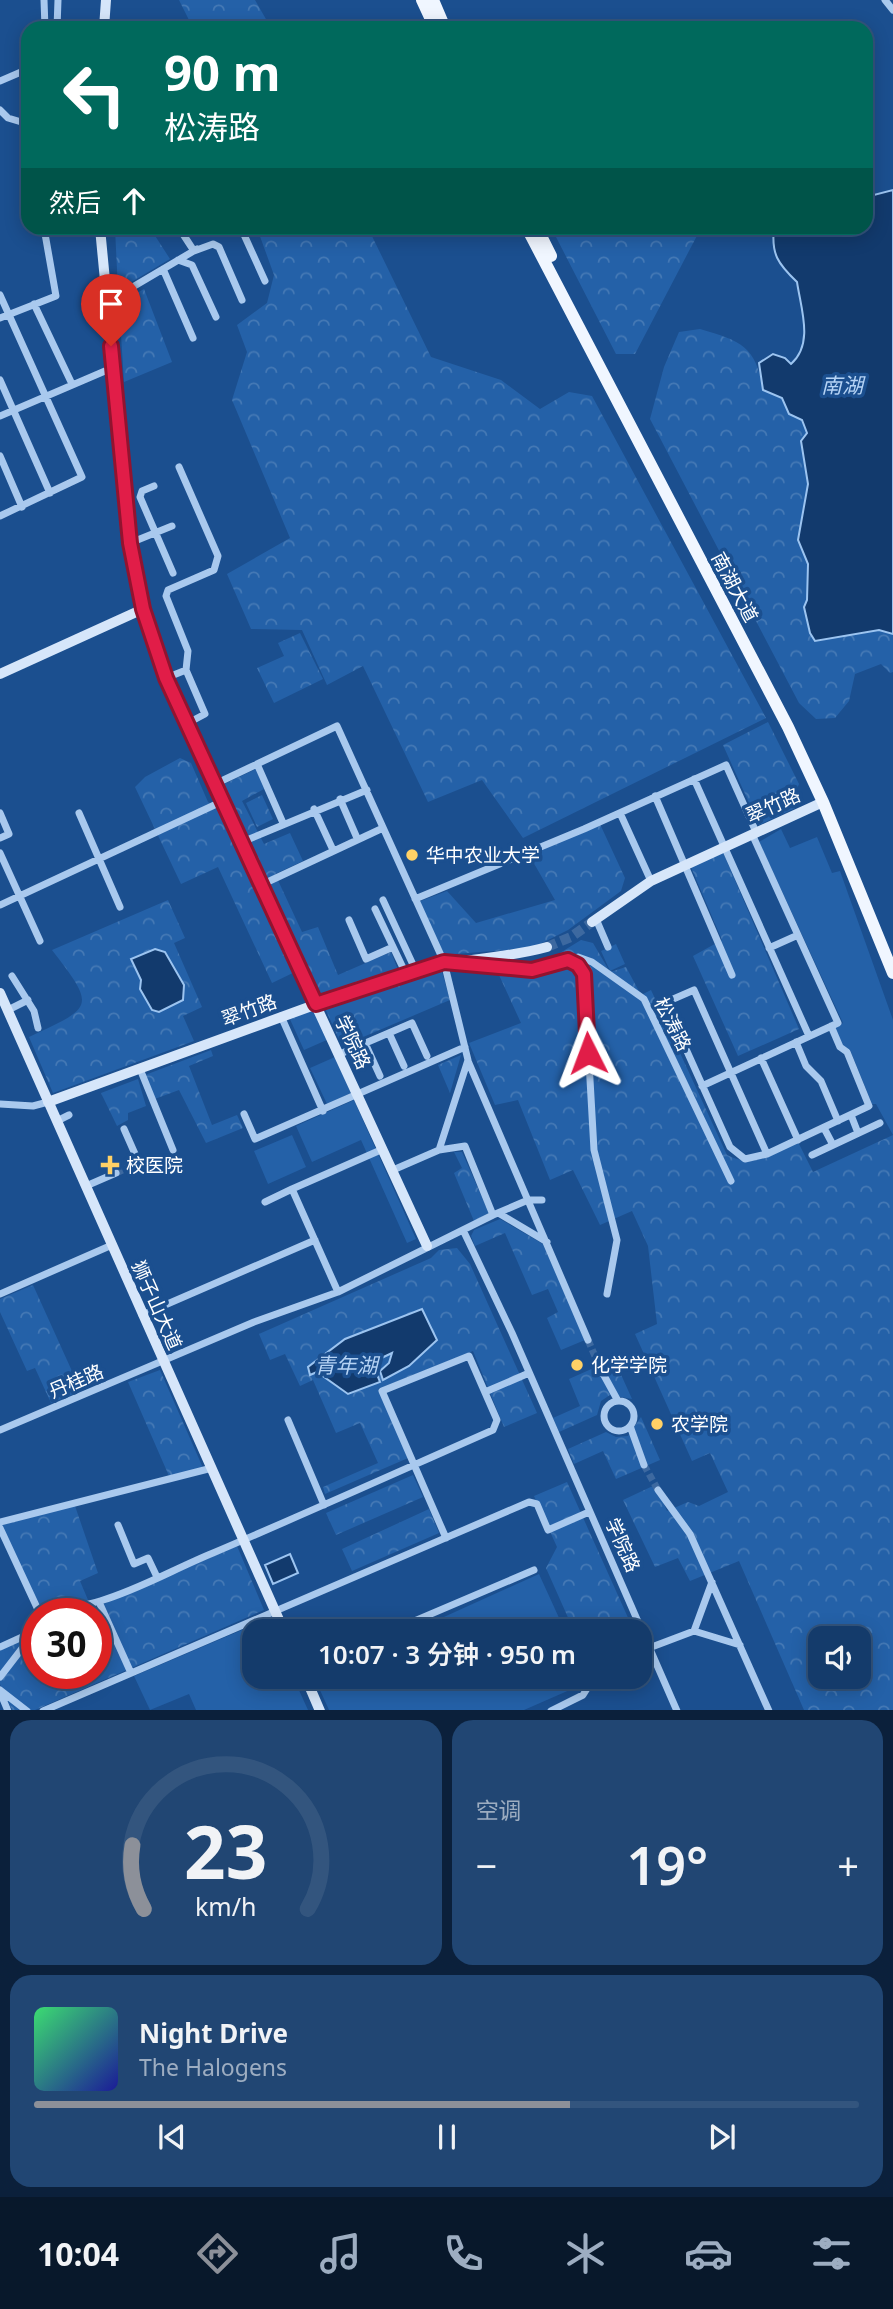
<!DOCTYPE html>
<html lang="zh">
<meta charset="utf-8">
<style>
:root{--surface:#143b6b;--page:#214673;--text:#f1f3f6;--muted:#9dadc1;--line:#33557e;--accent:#8c9099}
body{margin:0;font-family:"Noto Sans","Noto Sans SC",sans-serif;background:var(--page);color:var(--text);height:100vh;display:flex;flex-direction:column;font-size:26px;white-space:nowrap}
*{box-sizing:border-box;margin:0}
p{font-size:23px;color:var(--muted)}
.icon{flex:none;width:38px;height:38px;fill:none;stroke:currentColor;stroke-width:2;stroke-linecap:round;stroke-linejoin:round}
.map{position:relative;height:1710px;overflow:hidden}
.side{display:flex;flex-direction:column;gap:10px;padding:10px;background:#0b203b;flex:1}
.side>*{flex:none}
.banner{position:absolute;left:21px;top:21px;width:852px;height:214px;border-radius:21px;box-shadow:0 4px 18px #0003,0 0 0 2px var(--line);background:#00695c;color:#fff;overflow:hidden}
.fabs{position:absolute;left:808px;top:1626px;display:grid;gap:14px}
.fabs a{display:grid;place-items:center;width:63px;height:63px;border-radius:14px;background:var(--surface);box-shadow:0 4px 18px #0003,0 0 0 2px var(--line);font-size:35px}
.speed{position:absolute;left:21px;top:1598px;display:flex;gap:14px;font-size:35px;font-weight:700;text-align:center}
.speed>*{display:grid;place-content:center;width:91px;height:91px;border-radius:50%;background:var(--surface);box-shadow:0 4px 18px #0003,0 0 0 2px var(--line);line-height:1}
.speed .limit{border:10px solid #d22;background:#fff;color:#111}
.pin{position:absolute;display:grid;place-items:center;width:60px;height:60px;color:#fff;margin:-72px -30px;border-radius:50% 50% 50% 0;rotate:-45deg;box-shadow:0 0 7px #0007}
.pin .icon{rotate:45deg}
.me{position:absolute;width:77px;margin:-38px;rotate:357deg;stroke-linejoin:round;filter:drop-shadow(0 0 5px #0008)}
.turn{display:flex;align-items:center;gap:24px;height:147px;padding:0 28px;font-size:32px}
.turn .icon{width:91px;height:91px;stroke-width:2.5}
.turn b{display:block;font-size:49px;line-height:60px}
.then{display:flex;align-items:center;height:66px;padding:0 28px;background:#0003;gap:14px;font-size:26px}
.big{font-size:52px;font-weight:600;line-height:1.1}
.side .widget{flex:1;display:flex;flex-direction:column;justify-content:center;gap:10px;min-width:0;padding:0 24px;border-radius:21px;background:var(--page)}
.side .dial{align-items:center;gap:0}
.dial svg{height:182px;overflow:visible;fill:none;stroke:var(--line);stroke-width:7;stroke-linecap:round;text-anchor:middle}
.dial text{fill:var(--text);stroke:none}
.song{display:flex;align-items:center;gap:21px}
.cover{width:84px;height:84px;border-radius:10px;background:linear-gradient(135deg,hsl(140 70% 55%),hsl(240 70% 35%))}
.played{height:7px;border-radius:4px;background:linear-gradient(90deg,var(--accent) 65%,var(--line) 65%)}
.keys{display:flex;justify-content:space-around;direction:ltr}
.heat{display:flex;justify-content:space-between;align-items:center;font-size:38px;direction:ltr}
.side .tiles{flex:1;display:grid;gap:10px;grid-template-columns:1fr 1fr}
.widget:last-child{grid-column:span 2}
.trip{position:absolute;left:242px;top:1619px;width:410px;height:70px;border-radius:21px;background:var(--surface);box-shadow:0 4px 18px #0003,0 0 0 2px var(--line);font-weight:600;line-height:70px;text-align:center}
.tab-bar{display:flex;height:112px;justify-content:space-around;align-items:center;background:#08182b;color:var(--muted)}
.tab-bar .icon{width:49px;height:49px}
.tab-bar .on{color:var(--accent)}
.tab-bar b{font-size:32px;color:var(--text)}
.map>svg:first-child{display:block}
.grass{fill:#2461a8}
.forest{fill:url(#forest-crowns);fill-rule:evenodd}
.water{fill:#123a6d;stroke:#9cc4f0;stroke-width:2}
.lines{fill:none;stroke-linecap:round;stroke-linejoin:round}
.street-tunnel{stroke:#3d69a0;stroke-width:7;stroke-dasharray:7 3.5;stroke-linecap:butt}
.secondary-tunnel{stroke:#3d69a0;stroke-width:10;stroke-dasharray:10 5;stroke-linecap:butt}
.street{stroke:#a9c9ee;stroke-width:7}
.secondary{stroke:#d6e6fa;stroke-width:10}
.primary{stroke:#f0f6ff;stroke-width:12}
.route-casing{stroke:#92132f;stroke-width:18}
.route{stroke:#e11d48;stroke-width:12}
.poi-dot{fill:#ffd166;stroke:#1b4f8f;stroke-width:2.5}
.labels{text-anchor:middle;stroke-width:7;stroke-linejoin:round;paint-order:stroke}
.street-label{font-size:19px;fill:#fff;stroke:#1b4f8f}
.poi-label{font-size:19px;fill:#fff;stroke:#1b4f8f;text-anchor:start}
.water-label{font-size:21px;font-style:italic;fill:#b5d3f5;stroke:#1b4f8f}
</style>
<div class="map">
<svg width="893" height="1711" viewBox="0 0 893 1711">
<defs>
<pattern id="forest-crowns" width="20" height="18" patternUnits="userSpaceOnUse" patternTransform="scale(1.75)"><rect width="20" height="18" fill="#2461a8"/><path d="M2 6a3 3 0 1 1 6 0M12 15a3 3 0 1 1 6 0" fill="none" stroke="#4579b5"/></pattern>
</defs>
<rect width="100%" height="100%" fill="#1b4f8f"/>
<path class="grass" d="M781,829L790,848L817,837L832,873L840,871L893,1020V1135L876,1104H872L850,1050L843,1046L835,1028L843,1023L759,842Z
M616,944L625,964L610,971L601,951Z
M335,1057L351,1093L327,1104L310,1068Z
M354,1100L416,1239L407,1243L361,1140L312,1162L296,1126Z
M292,1135L306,1167L268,1184L254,1151Z
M539,1574L565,1631H413Z
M268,1619L273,1631H254V1676L293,1677L308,1710H196L189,1694L150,1710L134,1676Z
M585,1676L588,1682L524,1710H329L314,1677Z"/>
<path class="forest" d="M179,0H255L271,28H193Z
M115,228H150L170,259L118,290Z
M257,228H368L431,357L501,380L540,409L569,392L592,396L766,718L523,838L482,780L428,802L363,666L327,685L302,630L251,629L227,574L290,538L232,400L247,352L237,325L267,303L274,275Z
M556,228H701L635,354H616L555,235Z
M144,289L172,362L124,382L119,303Z
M700,329C741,341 756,346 763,390L782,398L789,414L802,420L807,433L801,441L808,484L798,540L808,564L807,600L816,641L879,630L893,634V672L890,673L881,664L855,674L849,701L835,718L816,719L799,703L650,419L664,367L679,332Z
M300,633L323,679L274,703L257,668L284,656L278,643Z
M768,722L799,784L792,801L795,808L759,825L723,745Z
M180,758L191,763L208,802L227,818L299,970L272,983L218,867L181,884L135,787L145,777Z
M256,769L264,789L242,801L264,844L290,833L303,861L275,874L302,932L318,927L338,975L391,952L398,970L320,998L222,785Z
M262,795L273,819L257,827L246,803Z
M599,822L625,878L621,891L568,930L532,948L441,955L418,902L447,891L476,923L555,900L528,853Z
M722,850L799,1029L738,1056L693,956L722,940L690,865Z
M168,900L185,938L174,943L202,1007L183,1016L194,1041L53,1093L29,1037C93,1007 97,1008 52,950Z
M581,940L593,943L610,972L626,967L641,995L651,990L727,1155C753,1169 774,1154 798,1142L813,1172L893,1135V1710H804L739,1561L690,1581L678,1558L655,1567L623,1500L655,1485L667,1511L688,1502L699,1506L728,1492L710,1453L692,1461L635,1334L657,1324L648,1246L632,1211L600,1225L573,1170L550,1180L518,1100L495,1105L469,1043L521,1023L499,975L550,959ZM821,1638H859V1676H821Z
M441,968L450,1000L342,1046L324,1006Z
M315,1008L329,1039L304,1050L289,1017Z
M211,1050L213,1056L189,1066L212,1125L237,1115L243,1128L206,1143L179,1090L152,1100L145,1075Z
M461,1055L450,1093L438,1065Z
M138,1079L146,1106L128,1113V1120L117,1126L101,1093Z
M454,1152H462L489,1213L474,1221L454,1173L462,1168Z
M500,1219L543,1244L585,1340L561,1350L547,1318L558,1312L548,1289L532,1295L505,1233L475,1246L471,1236L474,1230Z
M457,1248L470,1264L537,1413L504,1427L473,1351L378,1389L408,1458L325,1494L323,1487L378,1463L360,1423L336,1433L313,1380L300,1386L285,1354L270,1360L259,1334L431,1258L439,1250Z
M33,1285L81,1391L51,1403L35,1368L27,1371L0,1312V1299Z
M614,1359L632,1399L610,1395L601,1401L597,1415L559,1432L553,1418L580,1406L569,1379Z
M160,1370L203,1468L169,1476L128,1382Z
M641,1417L660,1460L616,1479L603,1451L574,1464L568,1449L606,1432L616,1437L628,1436Z
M413,1475L423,1497L336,1535L326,1513Z
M567,1482L634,1631H574L546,1568L557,1547L534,1496Z
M75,1506L98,1573L80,1581L88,1600L36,1606L1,1525Z
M429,1509L439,1533L352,1571L342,1549Z
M237,1546L264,1610L35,1710H12L0,1684V1650L37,1633V1673H96V1614L60,1613L63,1609L96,1607Z"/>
<path class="water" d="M893,190V634L879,630L815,641L810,633L804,607L807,600L808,564L798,540L808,484L801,441L807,433L802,420L789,414L782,398L763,390L759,363L773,354L785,358L791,364C814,344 801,309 797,282C778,264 771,254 774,228H866V197Z
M155,949L165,952L184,985L183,1000L159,1012L152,1010L140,989L141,980L131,959Z
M422,1309L437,1340L409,1366L383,1380L380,1371L389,1363L392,1353L369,1364L368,1371L376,1372L380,1382L348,1394L317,1372L310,1375L308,1367L345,1339Z
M290,1554L298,1573L273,1584L265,1565Z"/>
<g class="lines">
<path class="street-tunnel" d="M116,1173L134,1165
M588,1340L601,1370
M644,1465L658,1490"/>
<path class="secondary-tunnel" d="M547,947L571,937L592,922"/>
<path class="street" d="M44,0L45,28
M885,0L893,10
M57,28L58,0
M0,81L28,69
M0,110L8,118L28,124
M179,228L194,251L213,244L219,247L242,300
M208,228L216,231L221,228
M241,228L265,281
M178,260L192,265L216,317
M163,269L193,338
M0,295L82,477L0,516
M109,301L197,249
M34,304L72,384
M0,318L56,296L44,228
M0,380L50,493
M0,416L112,368
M0,456L22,507
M179,467L218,556L214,570L168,590L166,596L188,651L186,670
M154,486L142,491L140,497L173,573
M130,543L172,526
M166,678L186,670L205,714L188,723
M257,764L283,823
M694,779L809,1036
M215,784L337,726L444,962L468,1060L439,1150L393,1170
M655,796L732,975
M340,799L357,838
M314,809L333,850
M0,813L9,834L0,838
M79,813L120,907
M620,813L651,881
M242,842L367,790
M0,853L40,941
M261,885L383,828
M415,899L584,829L726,765L756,832
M383,900L415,969
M0,905L223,801
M375,909L405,972
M596,919L608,947
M349,920L366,959L393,947
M769,948L798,935
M569,960L578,965L584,974L594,1150L617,1240L607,1294
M469,964L532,970L578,957L592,962L644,999L731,1181
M12,976L34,1011L38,1028
M8,1010L28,1000
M281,1016L323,1111
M389,1033L404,1066
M796,1042L806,1066L821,1081L838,1121
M365,1043L380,1076
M340,1054L412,1023L427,1056
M761,1058L798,1140
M468,1061L588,1340
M140,1069L173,1150
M702,1086L838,1023L752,834
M0,1104L33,1106L48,1102
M244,1114L255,1139L465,1047
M851,1115L858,1133
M57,1121L69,1115
M824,1128L833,1145
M124,1129L139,1163L134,1165
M439,1150L465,1146L493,1215
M767,1154L694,990L671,1000L668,1009L730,1147L745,1159L767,1154L869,1106L847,1052L840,1047L831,1026
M812,1155L880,1123
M86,1186L116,1173
M265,1202L292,1189
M500,1214L547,1242
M463,1230L512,1333L677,1711
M338,1292L292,1189L383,1149
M0,1294L112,1245
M142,1315L315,1240
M601,1370L618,1401
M485,1392L529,1373
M604 1416a15 15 0 1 1 30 0a15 15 0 1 1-30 0Z
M288,1420L324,1505
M630,1426L644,1465
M0,1430L254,1322L338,1292L493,1215L528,1200H542
M658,1490L690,1534L769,1711
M0,1522L212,1468
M118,1525L134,1564L148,1558L157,1577
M0,1528L40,1614
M712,1582L694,1631L740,1645
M99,1602L131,1673
M48,1614C66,1606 82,1607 100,1601C138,1590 176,1568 213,1553C307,1513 400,1471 493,1430L497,1420L469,1356L382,1391L446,1538
M391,1631L534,1570
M0,1647L31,1633
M649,1648L694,1631
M639,1665L653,1658
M0,1677L37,1629
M0,1690L27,1711
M0,1692L8,1711
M43,1711L529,1502L537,1504L548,1530L589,1512
M551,1711L583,1695L588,1687L612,1676"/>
<path class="secondary" d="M104,28L106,0
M100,228L130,543L150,633L199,752L427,1246
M0,674L143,609
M592,922L651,881L823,802
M0,993L284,1631
M48,1102L405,972C452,959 500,960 547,947
M305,1676L320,1711"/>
<path class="primary" d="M422,0L435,28
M433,0L445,28
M527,228L788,727L823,802L893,973
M537,228L551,256"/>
</g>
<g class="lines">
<defs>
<path id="route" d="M111,346L130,543L143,609L166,678L316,1004L444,962L532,970L568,960L578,965L584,974L588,1053"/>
</defs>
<use href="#route" class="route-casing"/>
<use href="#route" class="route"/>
</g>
<g class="poi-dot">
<circle cx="412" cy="855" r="7"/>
<path d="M106.5 1154.5h7v7h7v7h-7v7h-7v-7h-7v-7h7z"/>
<circle cx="577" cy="1365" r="7"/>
<circle cx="657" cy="1424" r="7"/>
</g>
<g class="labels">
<g class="street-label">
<text transform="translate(735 587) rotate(62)" y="7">南湖大道</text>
<text transform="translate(773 805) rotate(-24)" y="7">翠竹路</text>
<text transform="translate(249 1010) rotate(-20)" y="7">翠竹路</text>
<text transform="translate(673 1024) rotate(63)" y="7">松涛路</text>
<text transform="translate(353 1042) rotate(65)" y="7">学院路</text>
<text transform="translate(157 1305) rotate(66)" y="7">狮子山大道</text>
<text transform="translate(76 1381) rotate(-23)" y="7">丹桂路</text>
<text transform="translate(623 1545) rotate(66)" y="7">学院路</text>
</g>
<g class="poi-label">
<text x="426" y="862">华中农业大学</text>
<text x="126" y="1172">校医院</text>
<text x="591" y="1372">化学学院</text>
<text x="671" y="1431">农学院</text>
</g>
<g class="water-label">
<text x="842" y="393">南湖</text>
<text x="346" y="1373">青年湖</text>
</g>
</g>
</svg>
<div class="fabs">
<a><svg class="icon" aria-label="sound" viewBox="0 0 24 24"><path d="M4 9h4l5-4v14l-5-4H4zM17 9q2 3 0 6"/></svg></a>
</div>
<div class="speed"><div class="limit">30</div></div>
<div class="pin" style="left:111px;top:346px;background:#d93025"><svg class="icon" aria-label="arrive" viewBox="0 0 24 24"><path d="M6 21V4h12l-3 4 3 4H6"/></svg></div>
<svg class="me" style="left:588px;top:1053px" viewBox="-20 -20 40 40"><path d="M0-17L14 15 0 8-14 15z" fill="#e11d48" stroke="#fff" stroke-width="4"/></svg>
<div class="trip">10:07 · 3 分钟 · 950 m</div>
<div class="banner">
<div class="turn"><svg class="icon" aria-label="left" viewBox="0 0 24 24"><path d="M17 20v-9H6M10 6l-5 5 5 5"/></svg><div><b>90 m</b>松涛路</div></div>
<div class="then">然后<svg class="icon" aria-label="ahead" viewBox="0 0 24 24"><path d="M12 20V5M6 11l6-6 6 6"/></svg></div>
</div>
</div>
<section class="side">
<div class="tiles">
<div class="widget dial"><svg viewBox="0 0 100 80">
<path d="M14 69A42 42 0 1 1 86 69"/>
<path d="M14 69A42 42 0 0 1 9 41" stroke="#8c9099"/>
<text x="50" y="56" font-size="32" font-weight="700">23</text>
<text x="50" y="72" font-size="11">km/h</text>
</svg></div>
<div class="widget"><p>空调</p>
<div class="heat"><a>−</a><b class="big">19°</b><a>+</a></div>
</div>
<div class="widget">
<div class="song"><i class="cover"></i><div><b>Night Drive</b><p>The Halogens</p></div></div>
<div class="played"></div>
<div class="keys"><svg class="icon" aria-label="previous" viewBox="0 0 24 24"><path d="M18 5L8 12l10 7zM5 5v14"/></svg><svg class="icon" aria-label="pause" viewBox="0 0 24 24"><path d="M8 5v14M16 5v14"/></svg><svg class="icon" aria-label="next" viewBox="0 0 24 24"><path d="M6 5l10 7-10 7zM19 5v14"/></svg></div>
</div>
</div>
</section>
<nav class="tab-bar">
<b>10:04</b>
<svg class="icon on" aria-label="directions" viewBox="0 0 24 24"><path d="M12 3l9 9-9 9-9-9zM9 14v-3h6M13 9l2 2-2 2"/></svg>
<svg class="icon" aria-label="music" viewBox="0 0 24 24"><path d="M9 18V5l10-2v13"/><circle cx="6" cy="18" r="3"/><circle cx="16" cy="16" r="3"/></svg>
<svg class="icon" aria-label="phone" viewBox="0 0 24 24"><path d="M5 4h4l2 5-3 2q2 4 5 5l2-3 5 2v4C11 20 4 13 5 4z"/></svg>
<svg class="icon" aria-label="climate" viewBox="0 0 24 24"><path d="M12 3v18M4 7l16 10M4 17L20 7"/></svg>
<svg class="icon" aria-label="car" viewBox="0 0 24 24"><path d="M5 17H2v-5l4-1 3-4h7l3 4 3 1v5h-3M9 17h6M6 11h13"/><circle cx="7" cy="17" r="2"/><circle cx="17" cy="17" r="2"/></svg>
<svg class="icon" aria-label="filters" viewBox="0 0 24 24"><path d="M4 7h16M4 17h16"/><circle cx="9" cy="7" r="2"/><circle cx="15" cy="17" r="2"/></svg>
</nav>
